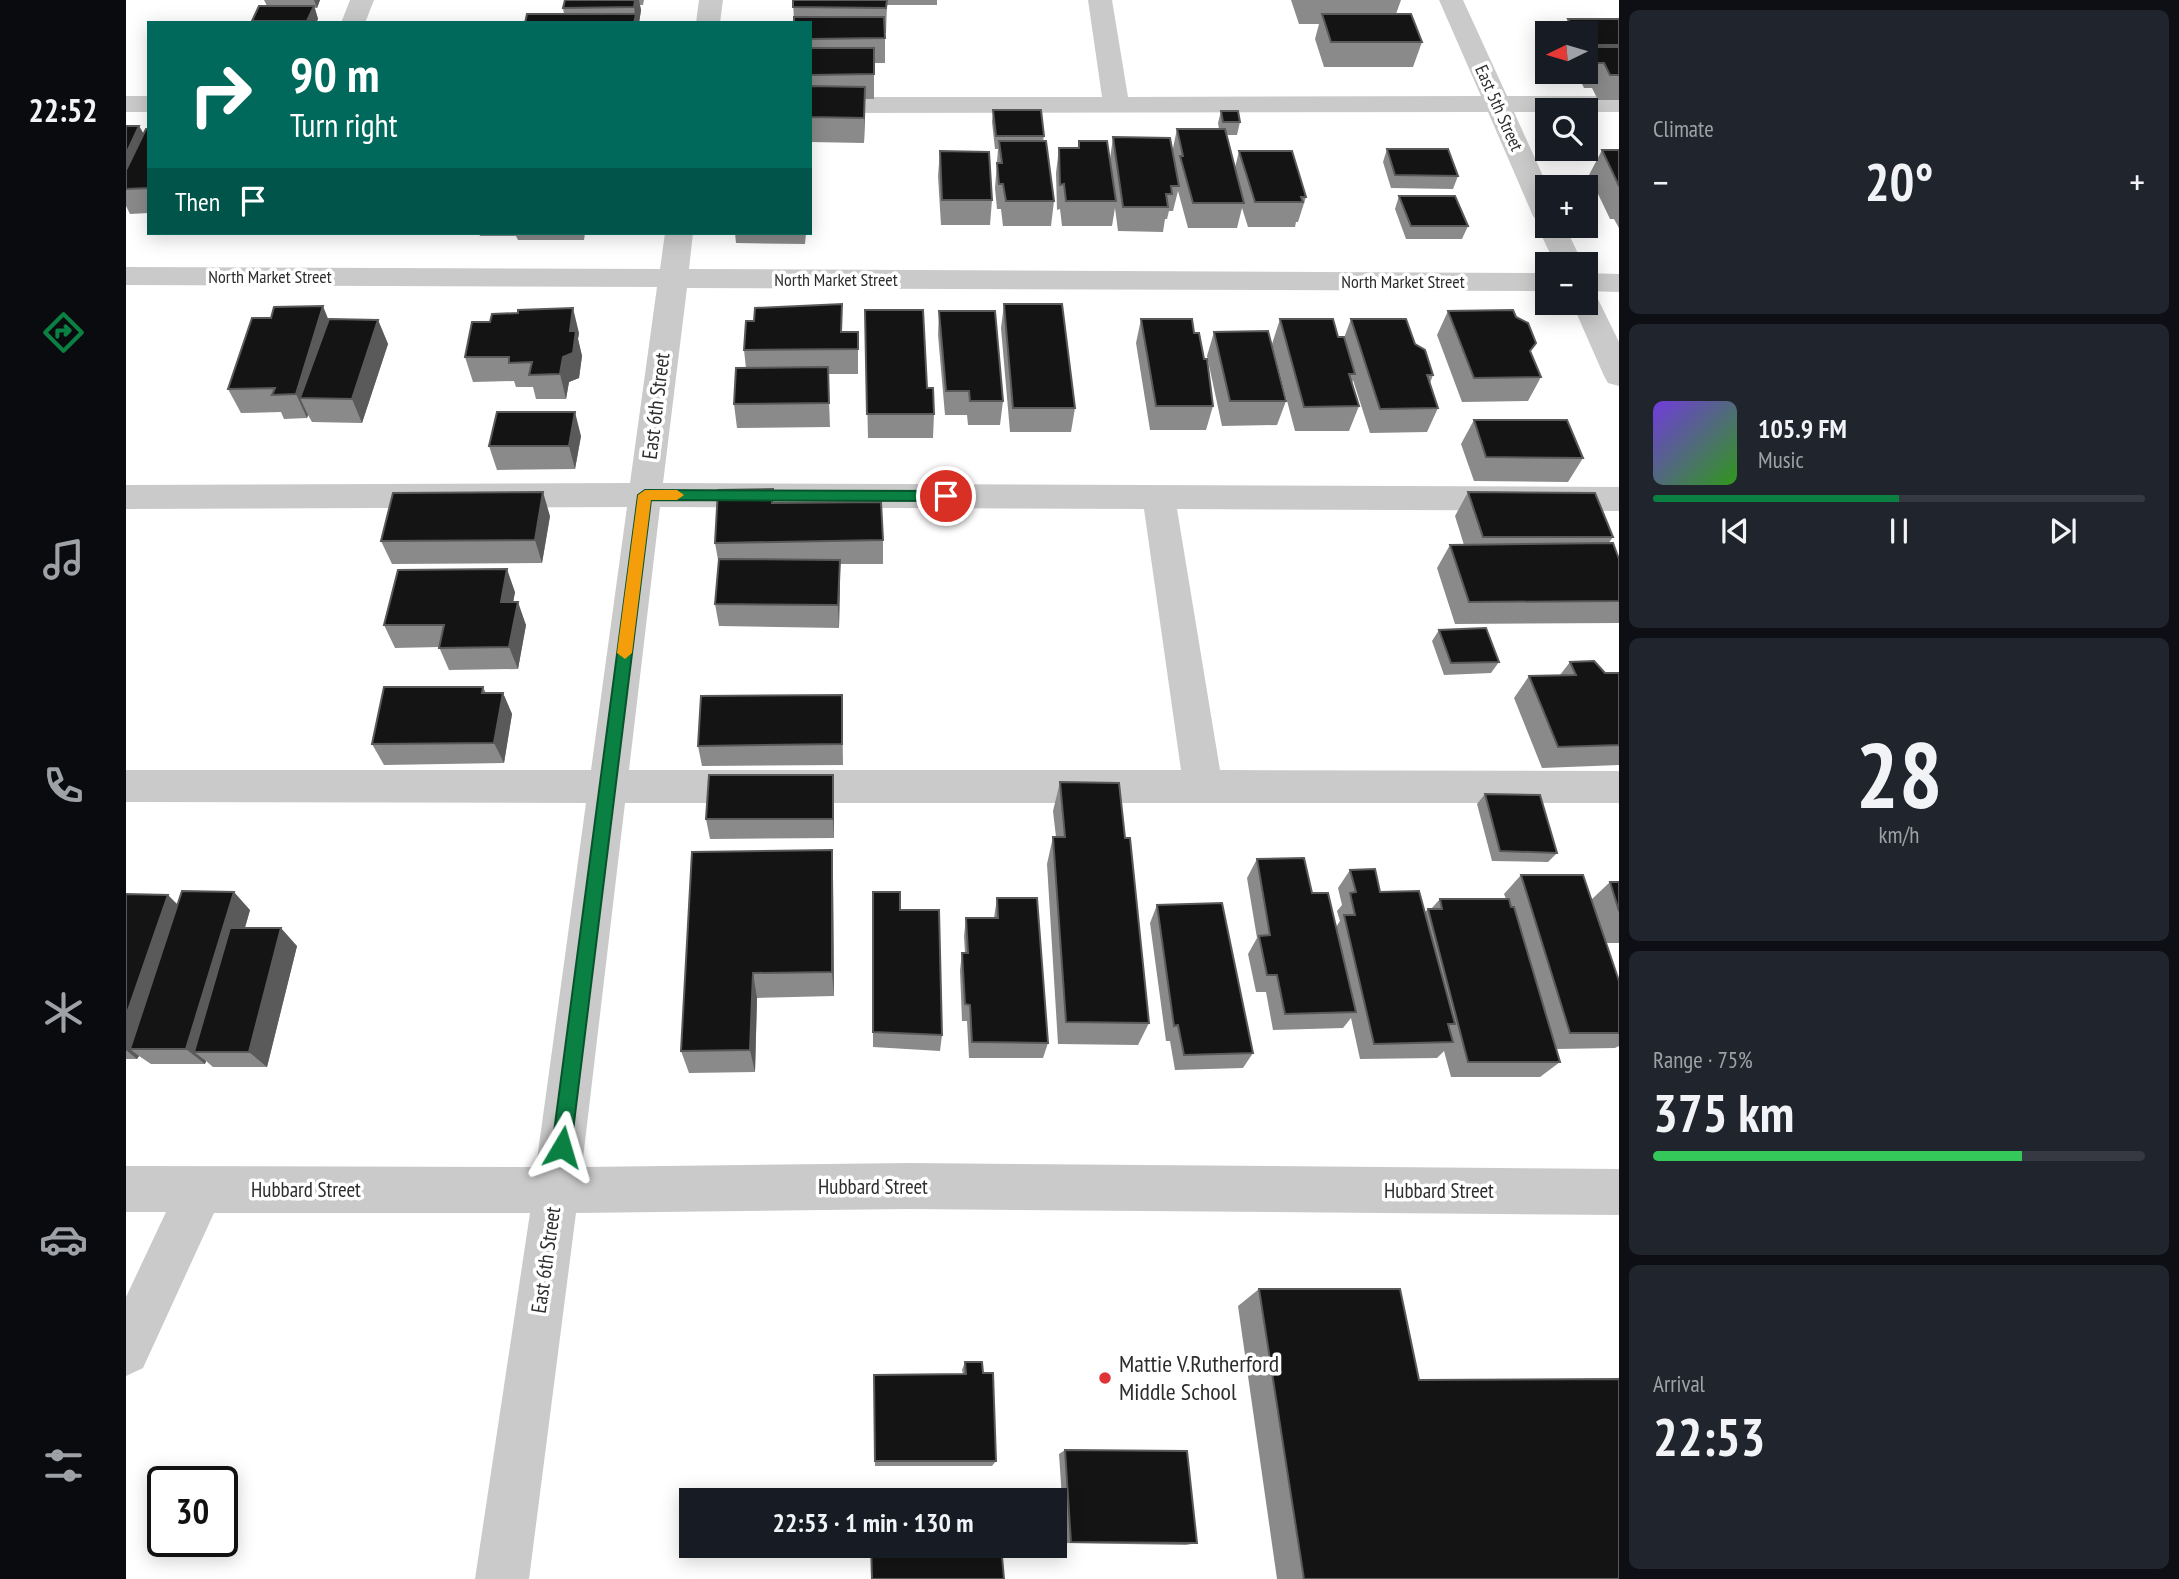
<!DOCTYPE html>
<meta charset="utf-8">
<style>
:root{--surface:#171b24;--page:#20242c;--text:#f1f3f6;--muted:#9ea1a6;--line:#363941;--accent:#0b8043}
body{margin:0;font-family:"PT Sans Narrow",sans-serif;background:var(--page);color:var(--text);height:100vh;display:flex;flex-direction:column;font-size:26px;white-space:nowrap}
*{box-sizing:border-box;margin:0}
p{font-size:23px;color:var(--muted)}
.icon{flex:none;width:38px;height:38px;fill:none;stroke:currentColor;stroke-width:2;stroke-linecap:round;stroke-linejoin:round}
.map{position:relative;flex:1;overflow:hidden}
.side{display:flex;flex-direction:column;gap:10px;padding:10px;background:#0d0f14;width:560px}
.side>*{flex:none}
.banner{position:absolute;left:21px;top:21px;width:665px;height:214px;border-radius:0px;box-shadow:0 4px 18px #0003;background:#00695c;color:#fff;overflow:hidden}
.needle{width:46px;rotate:265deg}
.fabs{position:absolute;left:1409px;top:21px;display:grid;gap:14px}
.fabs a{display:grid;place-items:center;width:63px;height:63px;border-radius:0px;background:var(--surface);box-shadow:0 4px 18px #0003;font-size:35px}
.speed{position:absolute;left:21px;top:1466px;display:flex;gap:14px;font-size:35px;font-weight:700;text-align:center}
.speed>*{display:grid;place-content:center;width:91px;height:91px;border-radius:50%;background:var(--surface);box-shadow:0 4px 18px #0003;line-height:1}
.speed .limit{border:4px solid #111;border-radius:10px;background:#fff;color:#111}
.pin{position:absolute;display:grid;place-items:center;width:60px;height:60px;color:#fff;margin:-30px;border:4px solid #fff;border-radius:50%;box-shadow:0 2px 7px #0007}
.me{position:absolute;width:77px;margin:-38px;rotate:7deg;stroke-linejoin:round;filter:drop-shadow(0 0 5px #0008)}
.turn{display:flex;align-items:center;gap:24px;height:147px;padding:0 28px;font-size:32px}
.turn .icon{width:91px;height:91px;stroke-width:2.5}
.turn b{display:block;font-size:49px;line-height:60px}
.then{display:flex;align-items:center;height:66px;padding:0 28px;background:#0003;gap:14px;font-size:26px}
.big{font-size:52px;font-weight:800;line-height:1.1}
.side .widget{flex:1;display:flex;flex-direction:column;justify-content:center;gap:10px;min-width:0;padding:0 24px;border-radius:10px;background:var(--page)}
.side .dial{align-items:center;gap:0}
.dial b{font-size:91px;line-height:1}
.song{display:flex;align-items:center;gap:21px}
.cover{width:84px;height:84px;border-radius:10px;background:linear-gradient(135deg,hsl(260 70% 55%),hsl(110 70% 35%))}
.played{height:7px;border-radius:4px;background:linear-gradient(90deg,var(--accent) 50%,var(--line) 50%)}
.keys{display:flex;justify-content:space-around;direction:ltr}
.heat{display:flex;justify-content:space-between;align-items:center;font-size:38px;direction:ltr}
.charge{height:10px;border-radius:5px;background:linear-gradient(90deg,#34c759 75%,var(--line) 0)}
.trip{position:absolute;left:553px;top:1488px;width:388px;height:70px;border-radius:0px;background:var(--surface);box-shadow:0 4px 18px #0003;font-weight:800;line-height:70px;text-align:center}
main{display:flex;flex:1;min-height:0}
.menu{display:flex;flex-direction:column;width:126px;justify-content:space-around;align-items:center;background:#090b0e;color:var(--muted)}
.menu .icon{width:49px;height:49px}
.menu .active{color:var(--accent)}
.menu b{font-size:32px;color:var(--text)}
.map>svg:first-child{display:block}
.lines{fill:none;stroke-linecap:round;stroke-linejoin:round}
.minor{fill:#cacaca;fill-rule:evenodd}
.wall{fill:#8a8a8a}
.shaded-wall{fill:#5a5a5a}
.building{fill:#141414;stroke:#5a5a5a;stroke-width:2}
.route{fill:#0b8043;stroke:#07532c;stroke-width:2}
.slow{fill:#f59e0b}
.poi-dot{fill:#de3437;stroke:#fff;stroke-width:2.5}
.labels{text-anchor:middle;stroke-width:7;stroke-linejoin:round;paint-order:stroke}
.far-street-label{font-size:18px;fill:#2d2d2d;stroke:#fff}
.street-label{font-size:21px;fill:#2d2d2d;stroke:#fff}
.near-poi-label{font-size:24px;fill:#2d2d2d;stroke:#fff;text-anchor:start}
</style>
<main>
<nav class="menu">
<b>22:52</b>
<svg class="icon active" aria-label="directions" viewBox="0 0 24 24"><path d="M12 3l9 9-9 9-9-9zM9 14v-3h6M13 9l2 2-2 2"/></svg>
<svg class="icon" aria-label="music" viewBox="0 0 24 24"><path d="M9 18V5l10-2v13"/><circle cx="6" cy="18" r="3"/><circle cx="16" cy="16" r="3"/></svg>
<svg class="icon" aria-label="phone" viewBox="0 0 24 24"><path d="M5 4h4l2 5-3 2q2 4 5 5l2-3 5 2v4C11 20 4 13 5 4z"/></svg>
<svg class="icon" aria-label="climate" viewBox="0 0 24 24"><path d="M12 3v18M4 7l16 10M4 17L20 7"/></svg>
<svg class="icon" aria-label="car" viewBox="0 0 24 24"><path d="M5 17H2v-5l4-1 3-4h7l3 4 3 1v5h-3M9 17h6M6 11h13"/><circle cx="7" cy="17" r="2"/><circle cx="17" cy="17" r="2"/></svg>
<svg class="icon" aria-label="filters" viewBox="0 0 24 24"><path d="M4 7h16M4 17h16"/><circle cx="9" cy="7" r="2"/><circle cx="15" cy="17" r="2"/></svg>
</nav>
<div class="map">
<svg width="1493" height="1579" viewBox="0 0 1493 1579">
<rect width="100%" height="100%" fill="#fff"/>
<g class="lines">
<path class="minor" d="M224,0H248L239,23H215Z
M573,0H597L594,23H570Z
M962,0H986L1002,97L1355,96L1313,0H1337L1381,96H1493V112H1388L1422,187L1421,226H1439L1457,264H1429L1411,226L1413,223L1407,216L1362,112L684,113V97H976Z
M0,96H23V112H0Z
M539,233H567L563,269L1421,273V291L561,288L537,483L1493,487V511L1051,509L1094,770L1493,771V803H499L456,1167L783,1163L1493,1169V1215L783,1209L450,1213L403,1579H349L404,1213H88L17,1368L0,1376V1297L40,1212H0V1166L410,1167L460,803L0,802V770H465L501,507L0,509V485L504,483L531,287L0,285V267L534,269ZM534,507L1018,509L1055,770H503Z
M1460,273L1493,274V292L1460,291Z
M1460,292L1470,295L1493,342V386L1482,383L1478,376L1446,303H1460Z"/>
</g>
<path class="wall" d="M138,0H194L191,8H189L192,19L190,23H126V21L141,6Z
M439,0H518L517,5H514L515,10L513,23L438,14L437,8Z
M667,0H811V5H761L760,33H759V63H748V99H739L738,143L684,142V23H668Z
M1165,0H1275L1270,14L1296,42L1287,67H1198L1189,39L1193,24H1173Z
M1442,19H1493V100H1472L1466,88H1458L1450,72H1460V33H1436Z
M867,110L918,136L917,141L928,201L925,226H877L875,209H871L869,188L872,149H869L866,122Z
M1095,111L1114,122L1111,135H1100L1109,168L1113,151L1180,197L1172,222H1170L1169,227H1122L1116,208L1111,228H1062L1052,191L1047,211H1043L1041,219H1039L1037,232L992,231L989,208L986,226H936L934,209L931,210L930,173L933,148H952L953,141L984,159L987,137L1046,153L1051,129H1093L1092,123Z
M0,126H13L18,134L23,129V213L4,214L0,206V207Z
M1261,149L1332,176L1327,189L1265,188L1257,162Z
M1476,150H1493V228L1488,219H1484L1463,175Z
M814,151L866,200L864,225H815L812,176Z
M1273,196L1342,226L1336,239H1280L1269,209Z
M353,233H459L458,240H392L390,236H354Z
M609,233H680L679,244L610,243Z
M878,304L949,408L945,432H884L875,328Z
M739,310L801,388L808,414L807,438H742Z
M813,311L877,401L874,425H842L841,415H819L812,335Z
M1322,311L1390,317L1415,377L1402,401L1336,402L1311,335Z
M1015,319L1068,333L1087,406L1080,430H1024L1010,343Z
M1154,319L1212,337L1218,338L1225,319L1289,344L1307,375L1304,383L1312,408L1301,432L1244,433L1227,380L1226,383L1233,406L1223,431H1169L1146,344Z
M203,320H252L262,344L236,423L186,422L182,415L181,418L158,419L155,412L115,413L102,389Z
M716,332H732V374H702L704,427L611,428L608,404L620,368L618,350Z
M1088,332L1160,401L1151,425L1096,426L1081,356Z
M453,333L452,339L456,356L453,378L443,382L440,399H410L407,387H390L388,381L347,382L339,357Z
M1348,420L1457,458L1442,482L1348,481L1335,444Z
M455,436L449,469L371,470L363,446Z
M1342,492L1487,537L1482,544L1493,601V623L1329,624L1311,568L1324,545H1338L1329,516Z
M648,503L757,540V564H714L713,628L593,626L589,604L593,565L589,543Z
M424,516L416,563L266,564L255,541Z
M389,592L387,602L400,625L392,669L323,670L313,647L269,648L258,625Z
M1313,630L1373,662L1365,673L1318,675L1306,641Z
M1444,662L1479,673H1493V765L1416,768L1388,698L1403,676L1434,675Z
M357,687L360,693H377L386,714L378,763L258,765L246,744Z
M716,695L717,765L576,766L572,746Z
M934,782L999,838L1023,1023L1012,1045L932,1044L921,864L927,837H930L927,811Z
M1359,794L1431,853L1422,862L1366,861L1351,804Z
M708,795V838L584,839L580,819Z
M706,850L707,877L708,996L631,998L629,1072L563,1073L555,1051Z
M1131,859L1210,927L1214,921L1211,911L1216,905L1212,888L1224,870L1254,892L1299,912L1302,909H1305L1314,899H1380L1378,894L1395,875L1465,900L1484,882H1493V943H1480L1493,981V1046L1489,1048L1430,1049L1434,1062L1414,1077H1325L1318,1051L1311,1058L1234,1059L1225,1018L1217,1028L1147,1030L1140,992H1130L1122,954L1131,938L1121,878Z
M747,892L774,910L816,1035L814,1051L747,1047Z
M0,894L51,904L124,910L119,928L171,946L141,1067H87L80,1061L79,1064H25L13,1056L11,1059H0Z
M871,898L922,1043L917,1058H843L841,1021H836L834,970L836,953H839L838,936L840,918H868Z
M1031,905L1127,1053L1117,1068L1049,1070L1044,1041H1040L1024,923Z
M1133,1289L1293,1380L1493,1579H1151L1112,1306Z
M839,1362L870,1461L866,1466H749L748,1375L837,1374L836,1370Z
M939,1450L1071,1543L1060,1545L939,1543L933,1454Z"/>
<path class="shaded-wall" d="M188,0H194L191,8Z
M509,0H513L515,10L513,23H508L509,16L508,7Z
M188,6L192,19L190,23H182L181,21Z
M739,87V112L738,143V118Z
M13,126L23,144L0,189V154Z
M197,306L207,331L174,398L182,415L181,418L170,394Z
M447,308L453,333L452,339L456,356L453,378L443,382L440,399L434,374L437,357L444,331Z
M252,320L262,344L236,423L226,399Z
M449,412L455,436L449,469L443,446Z
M417,492L424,516L416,563L409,540Z
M714,560V583L713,628L712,605Z
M381,569L389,592L383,625L375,602Z
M392,602L400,625L392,669L383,647Z
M377,693L386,714L378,763L368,743Z
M707,775L708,795V838L707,819Z
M706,850L707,877L708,996L706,972Z
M108,892L124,910L82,1052H68L80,1061L79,1064L60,1049Z
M42,895L60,913L4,1049L13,1056L11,1059L0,1050V1016Z
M155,928L171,946L141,1067L123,1052Z
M627,973L631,998L629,1072L624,1050Z"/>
<path class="building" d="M439,0H509L508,7L437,8Z
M667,0H761L760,8L667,7Z
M133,6H188L181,21H126Z
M401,14H510L508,23H399Z
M1196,14H1285L1296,42H1205Z
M668,17H758L759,38L684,39V23H668Z
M1442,19H1493V45H1460V33H1450Z
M1462,47H1493V75H1484L1478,63H1470Z
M684,48H748V74L684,75Z
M684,86L739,87L738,118L684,117Z
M867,110H915L918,136H870Z
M1095,111H1112L1114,122H1097Z
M0,126H13L0,154Z
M20,129H23V188L0,189V170Z
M1051,129H1099L1118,203H1067L1054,156H1057Z
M987,137L1044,138L1053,186H1045L1046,194H1040L1042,207H997Z
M873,141H920L928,201H880L877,184H873L871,163H876Z
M953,141H981L990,201H940L938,184L934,185L933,148H953Z
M1261,149H1322L1332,176L1269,175Z
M1476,150H1493V186Z
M814,151L863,152L866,200H816Z
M1113,151H1166L1180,197H1175L1177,202H1129Z
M1273,196H1329L1342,226H1285Z
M716,304L715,332H732V349L618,350L620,321H628L629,308Z
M878,304H936L949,408H887Z
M197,306L170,394L146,395L149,388L102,389L126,318H145L148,307Z
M447,308L444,331H450L447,353L437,357L434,374L403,375L406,362L383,363V357H339L346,322H364L366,314L392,313V310Z
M739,310H797L801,388H807L808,414H741Z
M1387,310L1390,317L1402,323L1410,343L1404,351L1415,377L1348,378L1322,311Z
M813,311H869L877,401H844L843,391H820Z
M203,319L252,320L226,399L174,398Z
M1015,319H1066L1068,333H1073L1078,359H1081L1087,406H1030Z
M1154,319H1207L1212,337H1218L1229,374H1223L1233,406L1178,407Z
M1225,319H1280L1289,344L1299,350L1307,375H1301L1312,408L1254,409Z
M1142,331L1160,401H1104L1088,332Z
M702,367L703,403L608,404L610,368Z
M371,412H449L443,446H363Z
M1348,420H1441L1457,458L1360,457Z
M647,489L646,503L755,502L757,540L589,543L592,490Z
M417,492L409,540L255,541L267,493Z
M1342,492L1469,493L1487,537H1357Z
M1487,543L1493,559V601L1343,602L1324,545Z
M593,559L714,560L712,605L589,604Z
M381,569L375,602H392L383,647L313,648L318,625H258L272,570Z
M1360,628L1373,662L1325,663L1313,630Z
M1468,661L1479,673H1493V745L1432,747L1403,676L1450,675L1444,662Z
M258,687H357L356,693H377L368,743L246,744Z
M716,695V744L572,746L575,696Z
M583,775H707V819H580Z
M934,782L993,783L999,838H1004L1023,1023L940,1022L927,837H939Z
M1359,794L1414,795L1431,853L1374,851Z
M706,850V972L627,973L624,1050L555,1051L566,852Z
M1178,858L1186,893H1202L1230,1012L1159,1014L1151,975H1141L1133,936L1144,935L1131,859Z
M1249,869L1254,892L1293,891L1329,1024H1322L1327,1042L1248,1044L1218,915H1229L1224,893L1230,892L1224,870Z
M1395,875H1457L1493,981V1033H1444Z
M1484,882H1493V911Z
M56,891L108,892L60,1049H4Z
M747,892H774V910H813L816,1035L747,1032Z
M0,894L42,895L0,1016Z
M871,898H911L922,1043L846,1042L844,1005L839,1004L836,953H842L840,918H872Z
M1314,899H1383L1385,907H1388L1434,1062H1342L1302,909H1316Z
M1096,903L1127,1053L1058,1055L1052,1025L1048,1026L1031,905Z
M104,928H155L123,1052H68Z
M1133,1289H1274L1293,1380L1493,1379V1579H1178Z
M839,1362H856L857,1373H867L870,1461H749L748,1375L840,1374Z
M939,1450L1061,1451L1071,1543L945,1542Z
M745,1545H875L878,1579H746Z"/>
<path class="route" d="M519,490L820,491L827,496L820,501L525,500L445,1147L442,1154L436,1157L429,1154L426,1147L512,495Z"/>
<path class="slow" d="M519,490H551L558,495L551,500H525L506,653L499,659L491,653L512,495Z"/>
<circle class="poi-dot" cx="979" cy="1378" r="7"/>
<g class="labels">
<g class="far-street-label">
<text transform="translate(1373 108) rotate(66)" y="6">East 5th Street</text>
<text x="144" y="283">North Market Street</text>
<text x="710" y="286">North Market Street</text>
<text x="1277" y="288">North Market Street</text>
</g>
<g class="street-label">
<text transform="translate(530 406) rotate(-83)" y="7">East 6th Street</text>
<text x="747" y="1194">Hubbard Street</text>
<text x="180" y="1197">Hubbard Street</text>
<text x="1313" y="1198">Hubbard Street</text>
<text transform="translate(420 1260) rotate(-82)" y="7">East 6th Street</text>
</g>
<g class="near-poi-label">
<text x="993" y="1372">Mattie V.Rutherford<tspan x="993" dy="28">Middle School</tspan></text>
</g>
</g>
</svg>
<div class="fabs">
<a><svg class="needle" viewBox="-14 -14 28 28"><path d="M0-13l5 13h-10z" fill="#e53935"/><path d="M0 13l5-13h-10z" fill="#9ea1a6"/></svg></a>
<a><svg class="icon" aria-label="search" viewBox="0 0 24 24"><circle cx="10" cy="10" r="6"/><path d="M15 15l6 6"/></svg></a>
<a>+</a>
<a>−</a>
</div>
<div class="speed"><div class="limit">30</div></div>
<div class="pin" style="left:820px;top:496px;background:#d93025"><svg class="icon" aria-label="arrive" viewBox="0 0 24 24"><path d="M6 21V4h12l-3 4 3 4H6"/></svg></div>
<svg class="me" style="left:436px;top:1147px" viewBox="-20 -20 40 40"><path d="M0-17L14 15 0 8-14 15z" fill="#0b8043" stroke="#fff" stroke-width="4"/></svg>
<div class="trip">22:53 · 1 min · 130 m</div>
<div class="banner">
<div class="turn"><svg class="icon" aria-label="right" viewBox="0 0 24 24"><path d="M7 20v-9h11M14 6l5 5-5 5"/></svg><div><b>90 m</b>Turn right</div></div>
<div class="then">Then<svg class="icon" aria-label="arrive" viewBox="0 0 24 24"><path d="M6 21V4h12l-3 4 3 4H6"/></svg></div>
</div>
</div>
<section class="side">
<div class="widget"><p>Climate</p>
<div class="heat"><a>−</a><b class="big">20°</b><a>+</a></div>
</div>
<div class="widget">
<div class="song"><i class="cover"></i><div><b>105.9 FM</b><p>Music</p></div></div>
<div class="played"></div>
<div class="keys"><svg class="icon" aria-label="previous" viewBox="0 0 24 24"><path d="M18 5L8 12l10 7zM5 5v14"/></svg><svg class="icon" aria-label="pause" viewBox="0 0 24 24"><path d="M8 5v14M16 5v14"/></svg><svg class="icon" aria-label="next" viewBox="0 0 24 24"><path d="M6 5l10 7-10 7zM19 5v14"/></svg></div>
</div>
<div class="widget dial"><b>28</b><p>km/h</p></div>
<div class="widget"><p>Range · 75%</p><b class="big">375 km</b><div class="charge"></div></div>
<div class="widget"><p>Arrival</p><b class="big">22:53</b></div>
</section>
</main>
